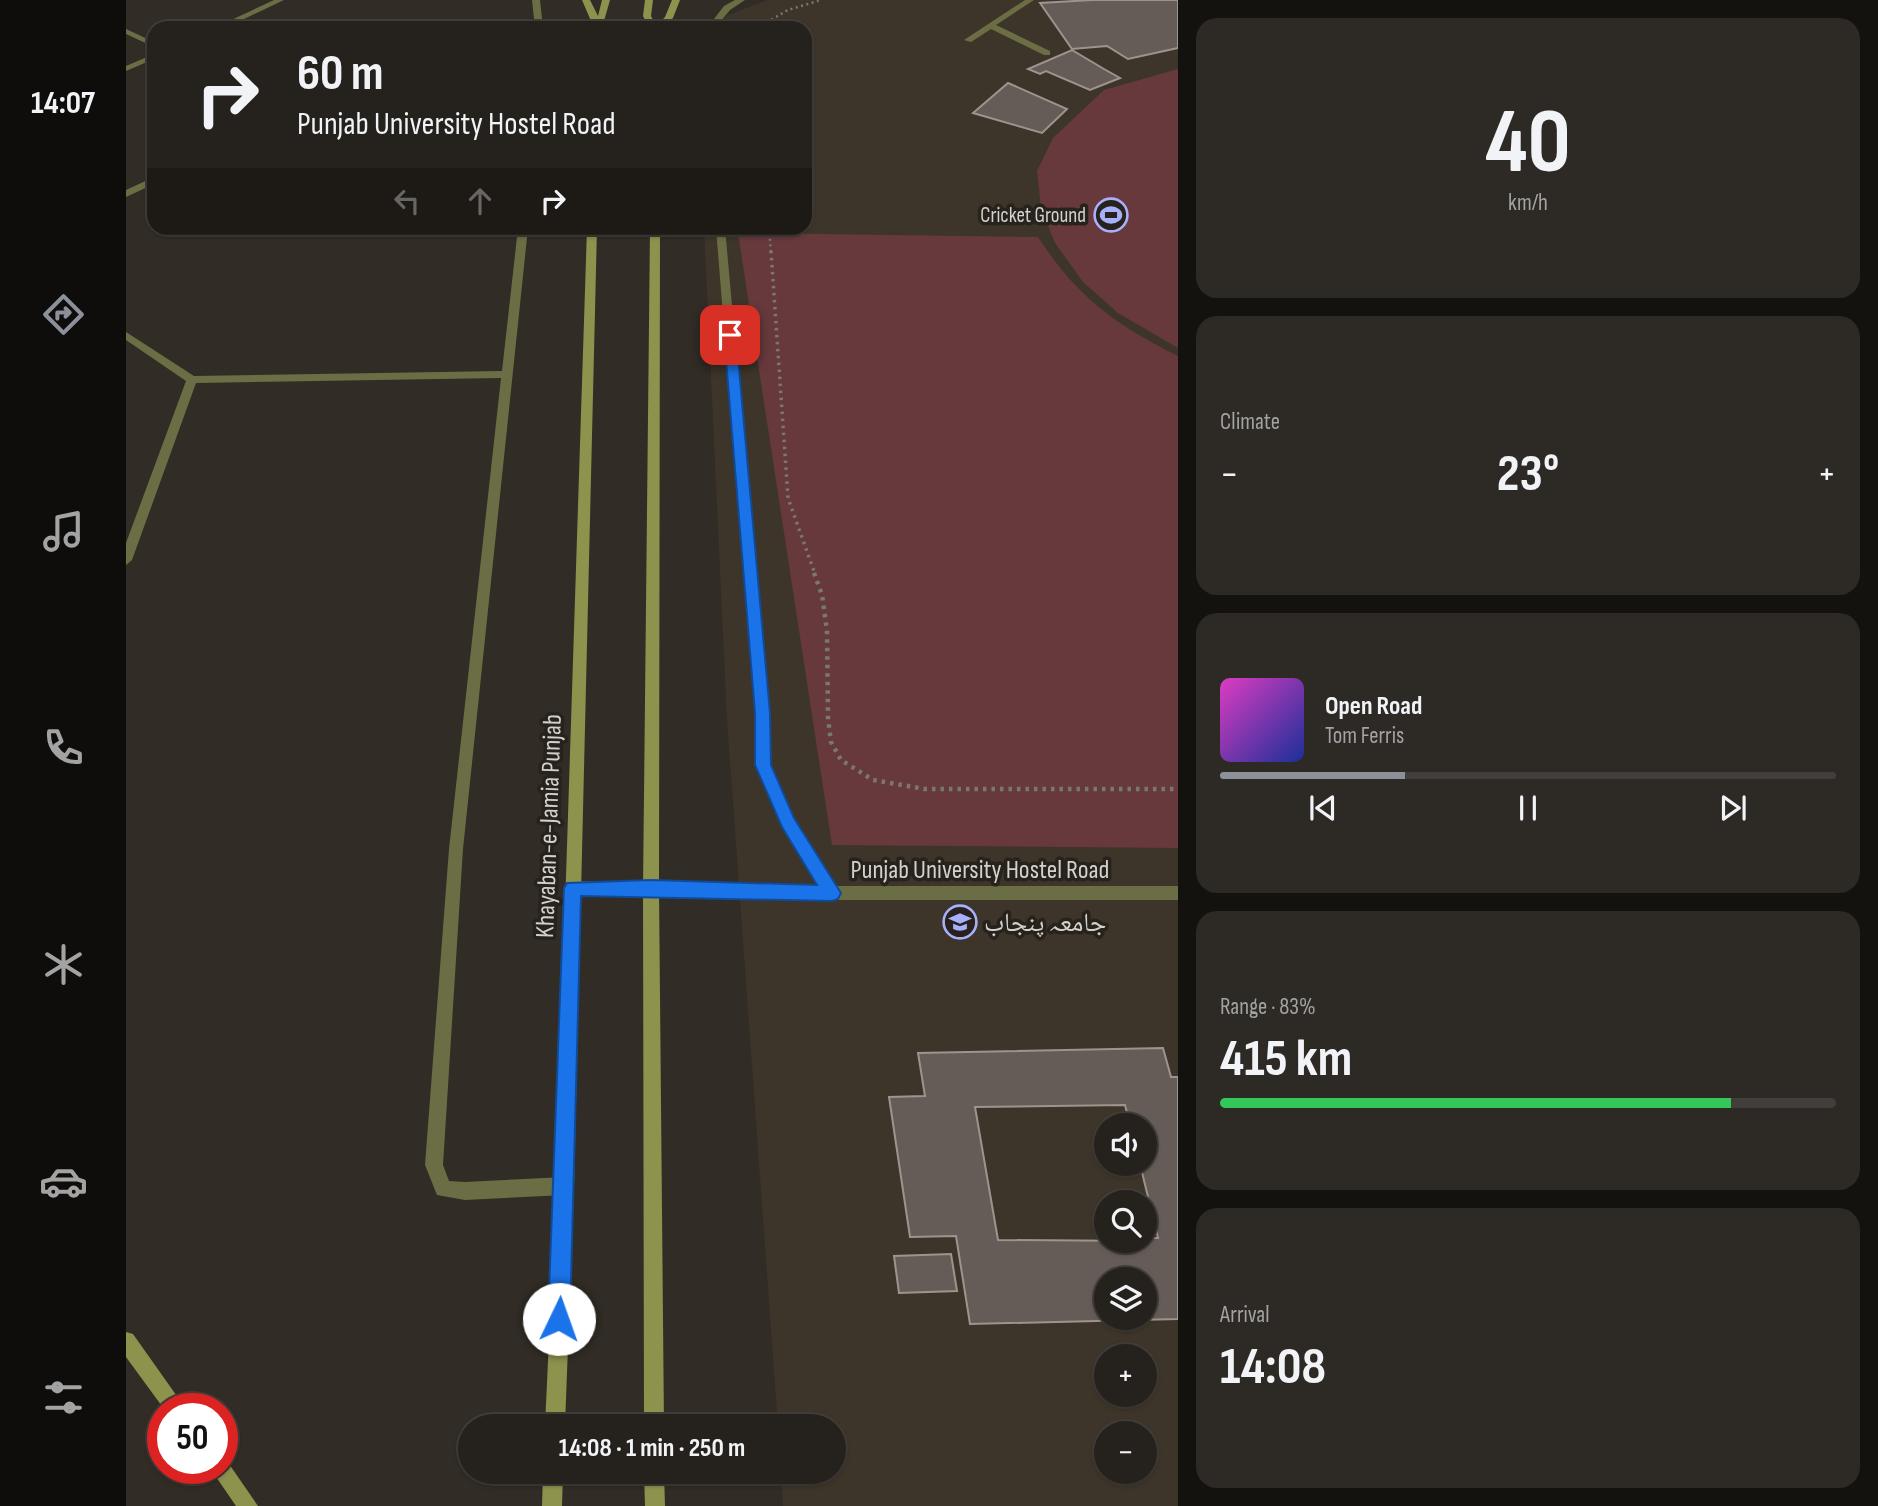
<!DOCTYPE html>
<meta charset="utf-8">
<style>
:root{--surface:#25211c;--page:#2d2925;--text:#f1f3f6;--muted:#a3a3a3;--line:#423e3b;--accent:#8c9099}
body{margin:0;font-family:"Sofia Sans Condensed","Noto Naskh Arabic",sans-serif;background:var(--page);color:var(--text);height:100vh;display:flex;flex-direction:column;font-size:26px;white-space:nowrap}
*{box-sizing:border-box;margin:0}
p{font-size:23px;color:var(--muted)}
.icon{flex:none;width:38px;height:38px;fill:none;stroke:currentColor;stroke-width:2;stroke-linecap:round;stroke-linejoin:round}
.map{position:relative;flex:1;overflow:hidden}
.details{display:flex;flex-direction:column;gap:18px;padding:18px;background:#14120f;width:700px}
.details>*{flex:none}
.banner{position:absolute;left:21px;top:21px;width:665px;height:214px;border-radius:21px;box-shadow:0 2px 5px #0004,0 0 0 2px var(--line);background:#25211c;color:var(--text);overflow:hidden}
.controls{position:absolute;left:968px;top:1113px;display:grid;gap:14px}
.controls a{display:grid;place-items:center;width:63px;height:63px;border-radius:50%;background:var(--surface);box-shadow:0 2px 5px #0004,0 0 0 2px var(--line);font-size:35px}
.speed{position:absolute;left:21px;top:1393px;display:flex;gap:14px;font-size:35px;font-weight:700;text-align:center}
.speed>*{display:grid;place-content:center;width:91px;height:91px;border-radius:50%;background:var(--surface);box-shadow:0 2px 5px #0004,0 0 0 2px var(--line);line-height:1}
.speed .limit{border:10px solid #d22;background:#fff;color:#111}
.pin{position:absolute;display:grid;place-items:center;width:60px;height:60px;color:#fff;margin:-30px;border-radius:14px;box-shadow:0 4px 10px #0006}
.me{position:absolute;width:77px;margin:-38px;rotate:3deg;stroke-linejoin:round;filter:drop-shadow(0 0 5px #0008)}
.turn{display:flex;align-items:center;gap:24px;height:147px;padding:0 35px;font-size:32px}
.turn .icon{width:91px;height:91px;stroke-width:2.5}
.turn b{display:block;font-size:49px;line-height:60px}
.lanes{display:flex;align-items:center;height:66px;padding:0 35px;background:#0003;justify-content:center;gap:35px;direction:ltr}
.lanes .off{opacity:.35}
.big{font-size:52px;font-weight:700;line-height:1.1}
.details .card{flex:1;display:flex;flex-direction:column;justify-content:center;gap:10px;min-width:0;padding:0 24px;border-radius:21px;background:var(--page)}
.details .dial{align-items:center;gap:0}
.dial b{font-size:91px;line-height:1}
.song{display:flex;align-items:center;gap:21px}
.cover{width:84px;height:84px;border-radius:10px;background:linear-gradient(135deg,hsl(310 70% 55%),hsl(230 70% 35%))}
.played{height:7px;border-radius:4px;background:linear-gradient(90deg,var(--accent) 30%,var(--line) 30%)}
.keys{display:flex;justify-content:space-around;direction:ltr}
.heat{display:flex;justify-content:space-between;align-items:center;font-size:38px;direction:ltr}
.charge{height:10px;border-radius:5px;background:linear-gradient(90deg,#34c759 83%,var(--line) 0)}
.trip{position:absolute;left:332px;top:1414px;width:388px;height:70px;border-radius:35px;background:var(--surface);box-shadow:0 2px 5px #0004,0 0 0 2px var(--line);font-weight:700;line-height:70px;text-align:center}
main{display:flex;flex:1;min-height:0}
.tabs{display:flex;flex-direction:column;width:126px;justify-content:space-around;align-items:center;background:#0f0d0b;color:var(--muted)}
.tabs .icon{width:49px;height:49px}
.tabs .on{color:var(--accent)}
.tabs b{font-size:32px;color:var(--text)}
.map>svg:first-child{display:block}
.built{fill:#3d3529;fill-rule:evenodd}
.green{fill:#67393c}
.building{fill:#655c57;stroke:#9e948f;stroke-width:2;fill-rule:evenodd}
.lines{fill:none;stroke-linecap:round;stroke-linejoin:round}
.path-far2{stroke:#7a7771;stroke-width:2.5;stroke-dasharray:2 3.5;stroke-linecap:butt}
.path-far1{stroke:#7a7771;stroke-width:3.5;stroke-dasharray:2.5 4.5;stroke-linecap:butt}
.path{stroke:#7a7771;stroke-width:4.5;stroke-dasharray:3.5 5;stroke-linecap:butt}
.lane{fill:#6b6e44;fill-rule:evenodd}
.street{fill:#6b6e44;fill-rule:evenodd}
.secondary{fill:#8d924d;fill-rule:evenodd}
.route{fill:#1a73e8;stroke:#114b97;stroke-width:2}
.labels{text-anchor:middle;stroke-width:7;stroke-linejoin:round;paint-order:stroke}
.far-poi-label{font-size:21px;fill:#d3d1cc;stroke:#27231c;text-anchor:end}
.street-label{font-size:26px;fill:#d3d1cc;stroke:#27231c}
.poi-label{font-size:26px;fill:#d3d1cc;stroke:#27231c;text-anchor:start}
</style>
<main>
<nav class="tabs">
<b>14:07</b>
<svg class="icon on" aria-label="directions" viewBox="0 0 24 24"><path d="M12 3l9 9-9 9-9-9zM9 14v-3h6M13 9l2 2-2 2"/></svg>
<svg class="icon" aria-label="music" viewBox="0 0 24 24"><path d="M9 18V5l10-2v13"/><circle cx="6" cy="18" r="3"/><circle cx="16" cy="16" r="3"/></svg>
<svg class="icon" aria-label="phone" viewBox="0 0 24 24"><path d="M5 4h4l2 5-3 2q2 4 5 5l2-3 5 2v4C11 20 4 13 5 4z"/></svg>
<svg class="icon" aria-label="climate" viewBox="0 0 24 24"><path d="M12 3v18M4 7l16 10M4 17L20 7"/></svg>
<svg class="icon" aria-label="car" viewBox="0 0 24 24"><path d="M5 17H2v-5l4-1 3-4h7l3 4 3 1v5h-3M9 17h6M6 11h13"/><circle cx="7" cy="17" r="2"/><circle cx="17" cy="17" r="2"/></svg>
<svg class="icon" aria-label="filters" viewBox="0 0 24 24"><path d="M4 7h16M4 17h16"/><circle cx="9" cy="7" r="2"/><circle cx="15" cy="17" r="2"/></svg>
</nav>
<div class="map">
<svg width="1052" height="1506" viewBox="0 0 1052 1506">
<rect width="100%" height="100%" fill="#312c25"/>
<path class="built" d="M641,0H1052V1506H657L655,1472H709V1426H652L601,719L578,228H679V28H585L602,15ZM980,1125H1018V1164H980ZM980,1202H1018V1241H980ZM980,1279H1018V1318H980ZM980,1356H1018V1395H980ZM980,1433H1018V1472H980Z"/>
<path class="green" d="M1052,69V348L992,313L957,282L929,243L915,208L911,171L927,138L978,90Z
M612,233L912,237C951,297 988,324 1052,356V848L706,845Z"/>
<path class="building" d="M966,0H1052V48L1002,59L981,46L946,49L914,3Z
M946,50L978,69L994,78L964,90L920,71L914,74L902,69Z
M882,83L941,109L916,133L847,113Z
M1037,1048L1045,1077H1052V1319L844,1324L830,1236L784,1237L763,1097L799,1096L792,1053ZM999,1105L1004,1125H1018V1164H1014L1032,1238H1018V1241L872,1240L849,1107ZM980,1279H1018V1318H980Z
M825,1254L831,1291L773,1293L768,1256Z"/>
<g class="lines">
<path class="path-far2" d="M631,28L662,10L695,0
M643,228L645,253"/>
<path class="path-far1" d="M645,251L662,498L689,574"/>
<path class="path" d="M688,573L696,595L701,631L702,718L705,742L715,760L747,780L799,789H1052"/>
<path class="lane" d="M899,0H908L870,25L924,51V55H918L865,29L845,42L838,40Z"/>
<path class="street" d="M148,0H158L99,28H88Z
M406,0H414L417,28H409Z
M609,0H619L604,10L589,28H581L598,6Z
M0,29L28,42V47L0,34Z
M28,54V59L0,71V66Z
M28,177V184L0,197V190Z
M392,228H402L337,849L317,1165L323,1181L339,1182L439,1177L445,1180L448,1186L445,1192L439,1195L339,1200L311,1195L299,1165L323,849L375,378L70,383L6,560L0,565V543L60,381L0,340V332L68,376L376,371Z
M590,228H599L643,714L644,765L668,818L710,886H1052V900H706L447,895L442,893L439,888L442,883L447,881L693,886L657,827L630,765L629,714Z"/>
<path class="secondary" d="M456,0H464L472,16L476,0H484L476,28H468Z
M519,0H527L525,16L530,26L539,17L546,0H554L547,18L537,28H523L517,16Z
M461,228H471L448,1186L439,1426H419L430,1186Z
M524,228H534L533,888L538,1426H518L517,888Z
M0,1332L7,1334L60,1409H38L0,1357Z
M96,1459L101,1461L132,1506H110L84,1468H96Z
M417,1472H437L436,1506H416Z
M518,1472H538L539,1506H519Z"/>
</g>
<path class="route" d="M604,332L610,335L644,713L645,765L668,818L715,893L712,899L706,901L455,896L444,1319L441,1327L433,1330L426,1327L422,1319L438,888L441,883L525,880L691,885L656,827L629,765V713L598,335Z"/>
<defs>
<symbol id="stadium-ring" viewBox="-11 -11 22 22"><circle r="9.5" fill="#27231c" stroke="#a8b0fc" stroke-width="1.5"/><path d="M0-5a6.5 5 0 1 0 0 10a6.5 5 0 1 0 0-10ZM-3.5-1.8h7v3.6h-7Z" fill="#a8b0fc"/></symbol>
<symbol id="university-ring" viewBox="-11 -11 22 22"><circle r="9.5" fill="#27231c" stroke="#a8b0fc" stroke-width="1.5"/><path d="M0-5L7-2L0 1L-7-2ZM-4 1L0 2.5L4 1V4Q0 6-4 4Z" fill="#a8b0fc"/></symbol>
</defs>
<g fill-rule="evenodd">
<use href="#stadium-ring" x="966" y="196" width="38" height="38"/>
<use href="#university-ring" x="815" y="903" width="38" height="38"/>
</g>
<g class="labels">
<g class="far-poi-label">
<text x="960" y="222">Cricket Ground</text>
</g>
<g class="street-label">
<text transform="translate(422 826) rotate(-88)" y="9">Khayaban-e-Jamia Punjab</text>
<text x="854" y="878">Punjab University Hostel Road</text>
</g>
<g class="poi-label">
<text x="858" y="931">جامعہ پنجاب</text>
</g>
</g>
</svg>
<div class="controls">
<a><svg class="icon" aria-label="sound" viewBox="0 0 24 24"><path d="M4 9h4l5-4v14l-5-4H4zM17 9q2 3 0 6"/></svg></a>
<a><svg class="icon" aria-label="search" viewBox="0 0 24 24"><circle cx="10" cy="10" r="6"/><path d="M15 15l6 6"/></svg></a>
<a><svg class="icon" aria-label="layers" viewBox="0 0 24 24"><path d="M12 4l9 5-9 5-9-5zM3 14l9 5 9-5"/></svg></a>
<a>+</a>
<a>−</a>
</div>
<div class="speed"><div class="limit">50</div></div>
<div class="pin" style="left:604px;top:335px;background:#d93025"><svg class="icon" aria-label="arrive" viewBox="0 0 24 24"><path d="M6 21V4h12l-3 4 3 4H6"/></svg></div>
<svg class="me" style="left:433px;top:1319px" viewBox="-20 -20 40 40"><circle r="19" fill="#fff"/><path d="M0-13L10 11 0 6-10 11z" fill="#1a73e8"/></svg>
<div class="trip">14:08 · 1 min · 250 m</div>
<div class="banner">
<div class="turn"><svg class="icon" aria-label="right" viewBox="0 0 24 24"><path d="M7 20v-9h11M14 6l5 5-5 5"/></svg><div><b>60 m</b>Punjab University Hostel Road</div></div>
<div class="lanes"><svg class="icon off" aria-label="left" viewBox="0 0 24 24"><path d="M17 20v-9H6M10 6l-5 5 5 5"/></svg><svg class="icon off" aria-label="ahead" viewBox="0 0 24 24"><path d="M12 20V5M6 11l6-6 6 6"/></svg><svg class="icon" aria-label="right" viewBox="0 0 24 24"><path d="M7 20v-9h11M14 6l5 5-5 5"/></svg></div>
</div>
</div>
<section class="details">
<div class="card dial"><b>40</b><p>km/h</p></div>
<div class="card"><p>Climate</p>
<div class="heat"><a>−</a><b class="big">23°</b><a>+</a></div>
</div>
<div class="card">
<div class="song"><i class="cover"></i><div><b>Open Road</b><p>Tom Ferris</p></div></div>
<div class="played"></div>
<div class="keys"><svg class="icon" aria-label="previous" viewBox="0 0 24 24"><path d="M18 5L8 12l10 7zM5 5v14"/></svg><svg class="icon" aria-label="pause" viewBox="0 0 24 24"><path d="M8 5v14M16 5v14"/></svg><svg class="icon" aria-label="next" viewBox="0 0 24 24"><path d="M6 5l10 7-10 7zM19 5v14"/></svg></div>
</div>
<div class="card"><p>Range · 83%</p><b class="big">415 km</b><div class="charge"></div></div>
<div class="card"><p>Arrival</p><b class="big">14:08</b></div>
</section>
</main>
